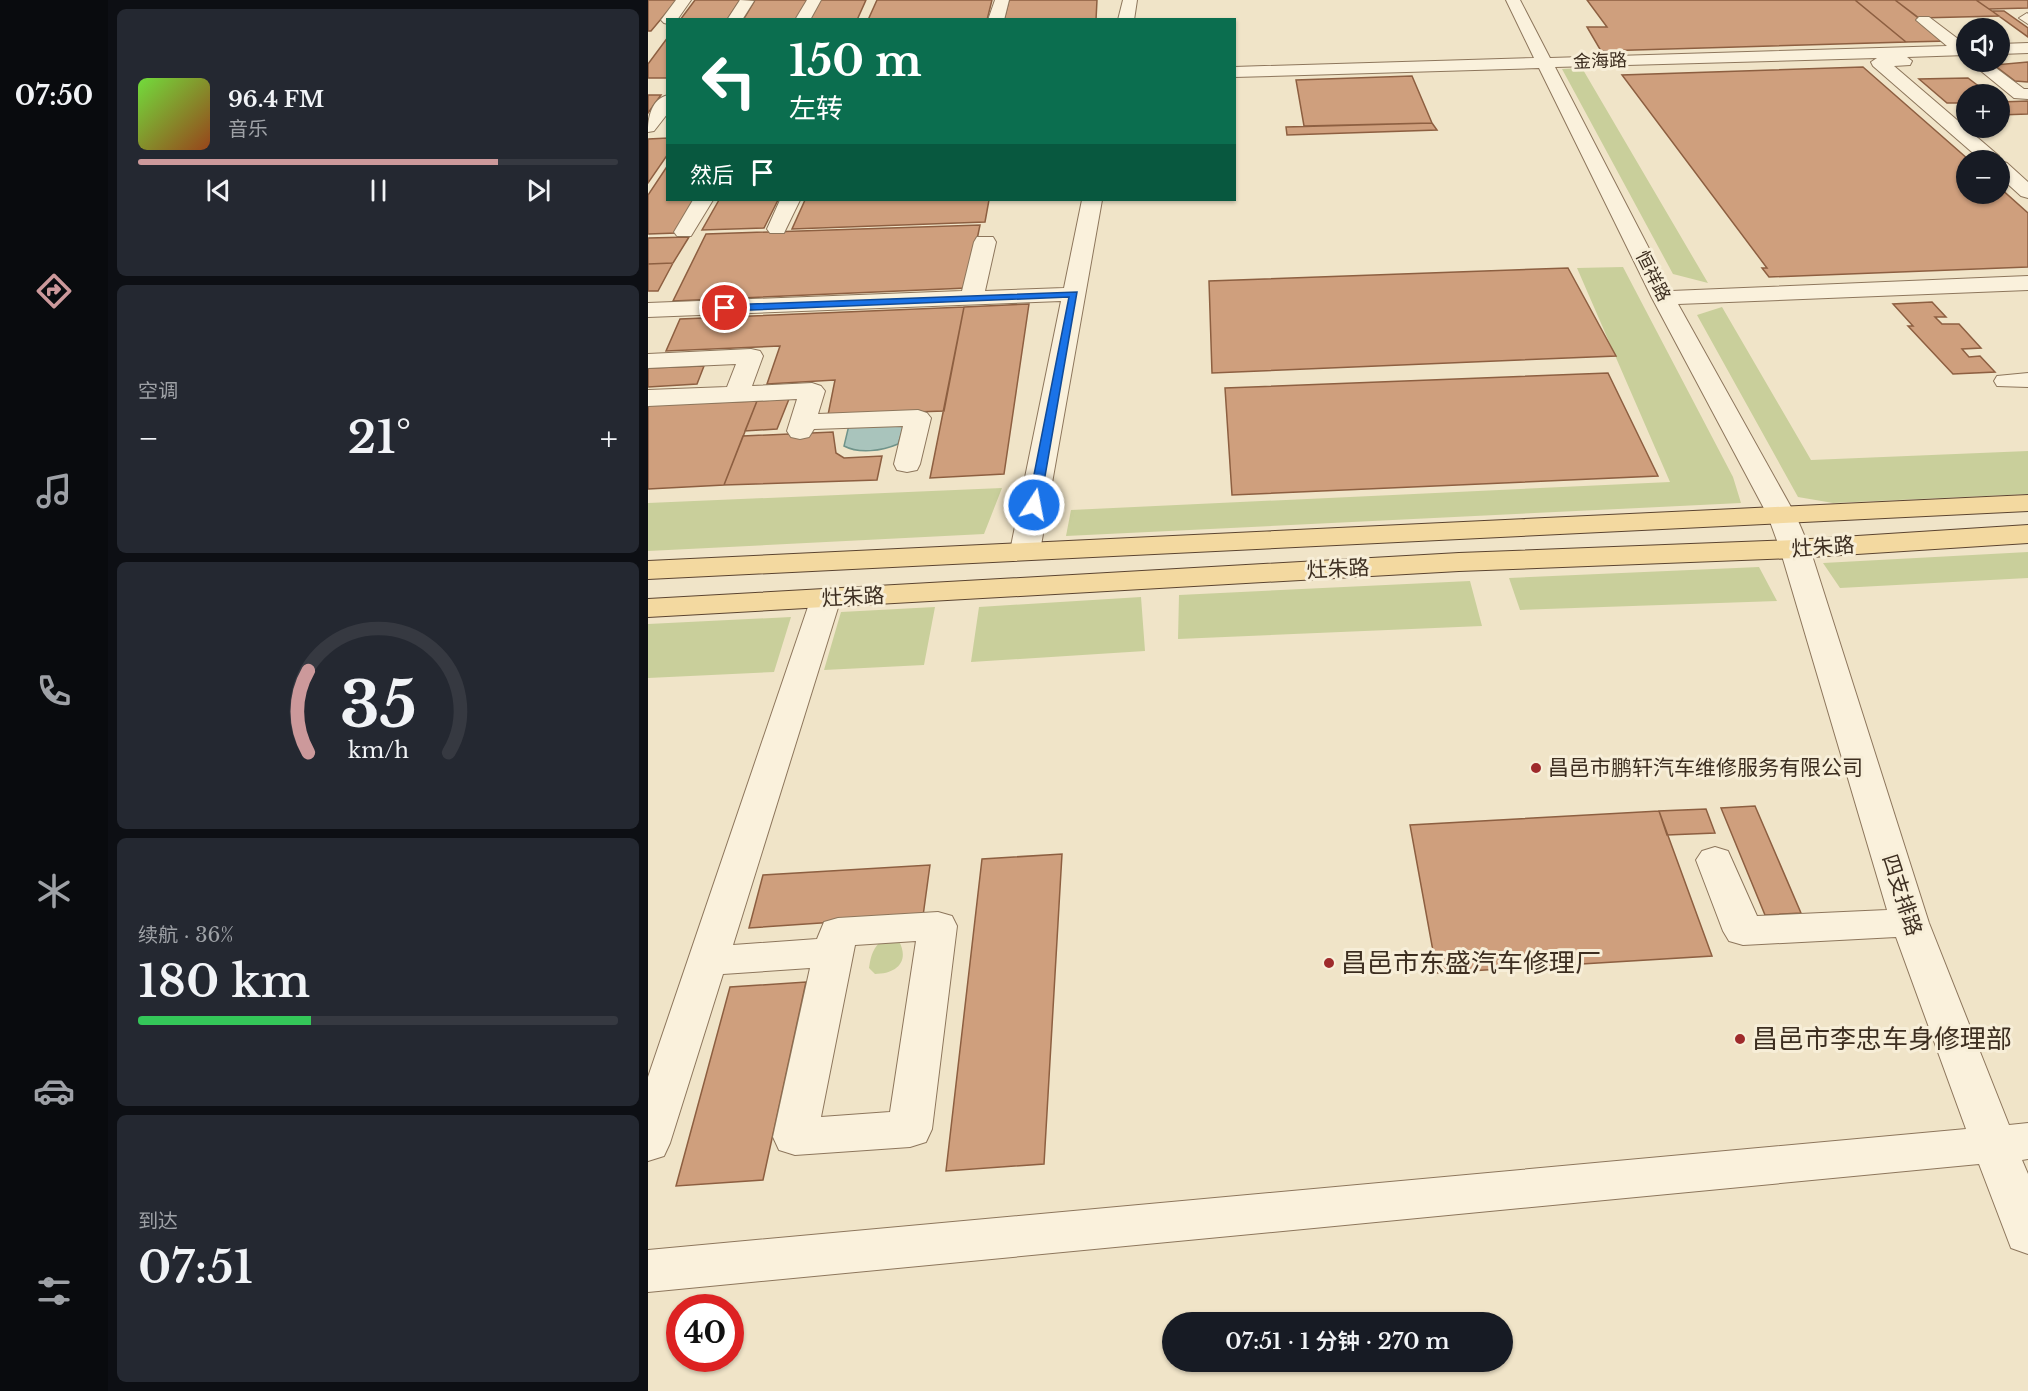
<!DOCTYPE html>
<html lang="zh">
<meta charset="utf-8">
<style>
:root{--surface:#171b24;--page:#242831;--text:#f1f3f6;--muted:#9ea1a6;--line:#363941;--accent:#cc999b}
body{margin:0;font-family:"Libre Baskerville","Noto Sans SC",serif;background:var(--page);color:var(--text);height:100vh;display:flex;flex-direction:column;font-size:22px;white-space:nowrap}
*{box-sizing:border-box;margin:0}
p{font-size:20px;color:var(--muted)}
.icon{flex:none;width:33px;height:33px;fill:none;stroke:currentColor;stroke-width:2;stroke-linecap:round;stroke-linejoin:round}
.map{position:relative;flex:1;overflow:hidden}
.sheet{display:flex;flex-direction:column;gap:9px;padding:9px;background:#0d0f14;width:540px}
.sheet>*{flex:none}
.guide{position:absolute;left:18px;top:18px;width:570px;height:183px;border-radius:0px;box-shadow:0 2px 4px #0004;background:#0b6e4f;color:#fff;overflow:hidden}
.tools{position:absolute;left:1308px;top:18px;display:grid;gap:12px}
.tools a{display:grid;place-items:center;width:54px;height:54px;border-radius:50%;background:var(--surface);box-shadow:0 2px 4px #0004;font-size:30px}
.speed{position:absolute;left:18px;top:1294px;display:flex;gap:12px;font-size:30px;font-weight:700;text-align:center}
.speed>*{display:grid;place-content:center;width:78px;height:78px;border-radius:50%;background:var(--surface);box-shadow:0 2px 4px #0004;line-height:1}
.speed .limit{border:9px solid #d22;background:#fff;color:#111}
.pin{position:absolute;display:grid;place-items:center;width:51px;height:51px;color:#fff;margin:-26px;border:3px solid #fff;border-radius:50%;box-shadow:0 2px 6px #0007}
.me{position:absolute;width:66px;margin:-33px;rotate:11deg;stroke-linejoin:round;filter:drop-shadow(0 0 4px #0008)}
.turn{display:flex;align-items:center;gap:21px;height:126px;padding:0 24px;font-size:27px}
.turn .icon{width:78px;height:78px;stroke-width:2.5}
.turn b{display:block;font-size:42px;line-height:51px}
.then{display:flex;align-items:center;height:57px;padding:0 24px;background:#0003;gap:12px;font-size:22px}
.big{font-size:45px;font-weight:600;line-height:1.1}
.sheet .tile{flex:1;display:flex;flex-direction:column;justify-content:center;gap:9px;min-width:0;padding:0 21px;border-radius:9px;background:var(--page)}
.sheet .dial{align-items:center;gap:0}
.dial svg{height:156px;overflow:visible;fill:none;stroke:var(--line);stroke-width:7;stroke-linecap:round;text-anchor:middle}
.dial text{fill:var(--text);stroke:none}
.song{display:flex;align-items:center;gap:18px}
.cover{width:72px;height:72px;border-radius:9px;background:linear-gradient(135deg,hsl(100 70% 55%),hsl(20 70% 35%))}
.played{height:6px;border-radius:3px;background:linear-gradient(90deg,var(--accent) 75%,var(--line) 75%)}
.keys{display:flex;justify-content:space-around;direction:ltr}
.heat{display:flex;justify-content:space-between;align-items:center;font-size:33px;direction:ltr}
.charge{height:9px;border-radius:4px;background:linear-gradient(90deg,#34c759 36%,var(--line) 0)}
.trip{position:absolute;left:514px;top:1312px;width:351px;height:60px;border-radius:30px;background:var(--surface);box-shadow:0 2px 4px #0004;font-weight:600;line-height:60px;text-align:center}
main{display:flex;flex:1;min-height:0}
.tab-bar{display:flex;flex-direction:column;width:108px;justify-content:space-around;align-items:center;background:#090b0e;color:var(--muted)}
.tab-bar .icon{width:42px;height:42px}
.tab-bar .current{color:var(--accent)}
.tab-bar b{font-size:27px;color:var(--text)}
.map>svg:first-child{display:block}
.green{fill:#c9cf9b}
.water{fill:#a9c4bc;stroke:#6f938a;stroke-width:1.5}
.building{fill:#cf9f7d;stroke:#8d5f41;stroke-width:1.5}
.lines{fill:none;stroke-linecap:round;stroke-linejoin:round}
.minor-casing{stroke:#8d765c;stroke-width:2}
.major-casing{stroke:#5b4430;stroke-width:2}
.minor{fill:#faf1dc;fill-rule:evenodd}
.major{fill:#f3d9a0;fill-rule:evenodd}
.route{fill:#1a73e8;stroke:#114b97;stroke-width:1.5}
.poi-dot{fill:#9e2a2b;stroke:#f7eed8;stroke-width:2}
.labels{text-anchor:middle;stroke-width:6;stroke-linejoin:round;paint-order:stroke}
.far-street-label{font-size:18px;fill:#3d2e20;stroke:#f7eed8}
.street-label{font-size:21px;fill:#3d2e20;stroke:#f7eed8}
.poi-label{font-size:21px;fill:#3d2e20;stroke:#f7eed8;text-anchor:start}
.near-poi-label{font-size:26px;fill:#3d2e20;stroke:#f7eed8;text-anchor:start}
</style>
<main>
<nav class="tab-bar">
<b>07:50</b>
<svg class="icon current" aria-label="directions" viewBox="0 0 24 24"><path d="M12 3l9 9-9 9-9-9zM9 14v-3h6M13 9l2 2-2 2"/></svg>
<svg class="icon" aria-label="music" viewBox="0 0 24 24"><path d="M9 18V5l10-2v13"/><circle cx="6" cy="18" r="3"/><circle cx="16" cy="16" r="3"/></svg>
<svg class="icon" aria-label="phone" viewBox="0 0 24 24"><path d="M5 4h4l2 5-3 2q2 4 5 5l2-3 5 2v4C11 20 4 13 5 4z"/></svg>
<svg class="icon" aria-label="climate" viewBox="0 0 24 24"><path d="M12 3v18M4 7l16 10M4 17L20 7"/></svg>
<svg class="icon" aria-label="car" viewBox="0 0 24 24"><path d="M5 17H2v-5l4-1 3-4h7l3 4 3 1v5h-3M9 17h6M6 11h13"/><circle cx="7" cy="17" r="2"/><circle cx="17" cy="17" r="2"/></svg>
<svg class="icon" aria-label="filters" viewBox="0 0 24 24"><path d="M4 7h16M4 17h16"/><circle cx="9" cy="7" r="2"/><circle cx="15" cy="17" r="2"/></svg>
</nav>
<section class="sheet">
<div class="tile">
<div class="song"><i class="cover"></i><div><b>96.4 FM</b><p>音乐</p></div></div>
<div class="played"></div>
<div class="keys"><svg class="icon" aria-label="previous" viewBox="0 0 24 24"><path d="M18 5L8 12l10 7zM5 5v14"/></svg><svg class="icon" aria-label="pause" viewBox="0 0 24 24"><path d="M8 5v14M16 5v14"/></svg><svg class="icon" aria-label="next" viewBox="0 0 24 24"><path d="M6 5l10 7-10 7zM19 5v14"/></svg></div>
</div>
<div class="tile"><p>空调</p>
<div class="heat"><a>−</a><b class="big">21°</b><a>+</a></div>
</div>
<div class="tile dial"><svg viewBox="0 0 100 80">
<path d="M14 69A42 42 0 1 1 86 69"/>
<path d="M14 69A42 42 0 0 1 14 27" stroke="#cc999b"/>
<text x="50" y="56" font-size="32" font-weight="700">35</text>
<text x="50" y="72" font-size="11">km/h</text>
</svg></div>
<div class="tile"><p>续航 · 36%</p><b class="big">180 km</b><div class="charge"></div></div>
<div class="tile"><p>到达</p><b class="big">07:51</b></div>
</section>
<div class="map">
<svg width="1380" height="1391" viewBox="0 0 1380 1391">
<rect width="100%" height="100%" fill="#f0e4c8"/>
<path class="green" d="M934,68L1060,283L1025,274L914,69Z
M975,267L1085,477L1093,503L418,536L423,510L1022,482L929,268Z
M1074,307L1163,460L1380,451V494L1185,503L1150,497L1049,315Z
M354,488L336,534L0,551V503Z
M1380,552V578L1192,588L1175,563Z
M1111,567L1129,601L872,610L861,578Z
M822,581L834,626L530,639L531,595Z
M493,597L497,651L323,662L331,607Z
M287,607L276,665L176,670L193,612Z
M143,617L126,672L0,678V624Z
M236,939L251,941C262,962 248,974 227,974L221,968C223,955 225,947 236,939Z"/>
<path class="water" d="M257,423L250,444C234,451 211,454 196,446L201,425Z"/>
<path class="building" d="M0,0H29L3,31H0Z
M47,0H92L79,20H32Z
M107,0H160L149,20H95Z
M172,0H218L209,20H162Z
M229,0H344L339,20H220Z
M361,0H449L448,20H356Z
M939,0H1207L1258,42L953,51L939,27H959Z
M1207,0H1247L1300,41L1258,42Z
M1247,0H1328L1351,16L1271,18Z
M1328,0H1380V8L1341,9Z
M1344,11H1356L1380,28V37Z
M20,37V78H0V64Z
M1380,62V82L1367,81L1346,65Z
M1215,67L1321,160H1318V194H1352V188L1380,213V267L1121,277L1114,268H1119L974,75Z
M764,76L784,123L656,126L648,80Z
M1320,78L1341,94H1318V103H1299L1271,79Z
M0,95H13L0,113Z
M1380,101V114L1352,115V102Z
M784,123L789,130L639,135L638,127Z
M20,138V154L0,183V139Z
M20,165V200H49L29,233L0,234V195Z
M71,200H130L116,228L54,230Z
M157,200H341L337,222L144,229Z
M332,225L319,288L25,301L58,234Z
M41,237L25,263L0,264V238Z
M25,263L10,291H0V264Z
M920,268L968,356L564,373L561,281Z
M1284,302L1298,317H1287L1294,324H1311L1333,348L1314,349L1321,357L1332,356L1347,372L1305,374L1260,326H1265L1245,304Z
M381,304L356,474L282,478L316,307Z
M316,307L296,411L180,415L187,380L119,384L132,346L18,351L32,319Z
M56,366L49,384L0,387V368Z
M960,373L1010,476L584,495L577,388Z
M141,399L129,429L97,431L109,401Z
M109,401L76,485L0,489V405Z
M185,432L188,453L196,458L234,456L229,480L76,485L95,436Z
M1107,806L1153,913L1117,915L1073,808Z
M1058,809L1067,833L1019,835L1011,811Z
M1011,811L1064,956L789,973L762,825Z
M414,854L396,1164L298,1171L334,859Z
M282,865L275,916L101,928L115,875Z
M158,982L115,1180L28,1186L82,987Z"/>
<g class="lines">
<defs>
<path id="minor" d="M28,0H43L29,20H20V24L16,23L13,20Z
M92,0L106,1L94,20H79Z
M159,0H173L162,20H147Z
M347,0H361L356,20H340Z
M475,0H489L486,20H470Z
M858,0H872L902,58L1299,46L1268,20L1271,17H1281L1318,45V55L1259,57L1264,61L1262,65L1246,66L1351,156L1353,161L1359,163L1380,182V198L1373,196L1352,177V160H1333L1225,66L1223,62L1229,58L907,67L1023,291L1380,276V290L1030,304L1148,516L1162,549L1281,923L1361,1125L1380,1123V1159L1374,1160L1380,1174V1254L1363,1248L1331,1164L0,1292V1250L1318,1129L1248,937L1095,945L1081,941L1075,931L1048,860L1054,851L1067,847L1080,851L1109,916L1239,910L1132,549L1120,516L1004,298L891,68L586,77V67L886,58Z
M1379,13L1380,14V24L1371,18Z
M1380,43V53L1352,54V44Z
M1322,62H1340L1376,89H1380V99L1366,98Z
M20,95V113L6,131L0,132C0,118 3,99 20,95Z
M45,200H65L43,236H29L26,232Z
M132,200H152L136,233H122L119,229Z
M434,200H454L392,551L387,557L377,560L367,557L362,551L413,301L0,317V303L314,291L326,242L329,237H345L348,242L337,291L416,288Z
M103,349L112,351L115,356L104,386L164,383L173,386L177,391L170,414L270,410L279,413L283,418L272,464L269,470L259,472L249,470L246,464L255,426L166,429L161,437L152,439L143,437L139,431L149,399L0,406V390L79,387L88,364L0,368V354Z
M1380,373V387L1349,386L1346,381L1349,376Z
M178,589L189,592L193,598L85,945L169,939L176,922L190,918L290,912L304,916L309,926L284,1129L278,1142L262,1147L147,1155L131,1150L125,1137L162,968L75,974L22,1143L16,1156L0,1161V1077L163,598L167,592ZM268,941L242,1112L173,1117L207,945Z"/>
<path id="major" d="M1380,495V511L0,579V561Z
M1380,525V543L1147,558L811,571L0,617V599L811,553L1147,540Z"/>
</defs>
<use href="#minor" class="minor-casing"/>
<use href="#major" class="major-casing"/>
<use href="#minor" class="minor"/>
<use href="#major" class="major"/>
</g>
<path class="route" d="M429,292L392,505L386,508L380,505L421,297L77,311L72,308L77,305Z"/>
<g class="poi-dot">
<circle cx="888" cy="768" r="6"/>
<circle cx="681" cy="963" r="6"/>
<circle cx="1092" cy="1039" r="6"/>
</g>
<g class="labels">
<g class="far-street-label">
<text transform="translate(952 61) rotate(-2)" y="6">金海路</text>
<text transform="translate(1005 276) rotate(63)" y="6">恒祥路</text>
</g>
<g class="street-label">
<text transform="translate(1175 547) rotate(-4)" y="7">灶朱路</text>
<text transform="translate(690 569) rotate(-3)" y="7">灶朱路</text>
<text transform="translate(205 597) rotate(-3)" y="7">灶朱路</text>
<text transform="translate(1254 895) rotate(72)" y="7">四支排路</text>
</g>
<g class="poi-label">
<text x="900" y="775">昌邑市鹏轩汽车维修服务有限公司</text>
</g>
<g class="near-poi-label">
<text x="693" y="972">昌邑市东盛汽车修理厂</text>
<text x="1104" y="1048">昌邑市李忠车身修理部</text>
</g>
</g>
</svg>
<div class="tools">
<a><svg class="icon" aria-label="sound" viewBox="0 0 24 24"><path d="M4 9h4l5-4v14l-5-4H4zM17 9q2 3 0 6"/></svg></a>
<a>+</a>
<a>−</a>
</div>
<div class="speed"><div class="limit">40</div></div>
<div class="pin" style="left:77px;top:308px;background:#d93025"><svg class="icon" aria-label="arrive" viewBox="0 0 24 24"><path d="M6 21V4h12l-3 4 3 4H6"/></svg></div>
<svg class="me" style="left:386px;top:505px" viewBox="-20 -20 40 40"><circle r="17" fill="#1a73e8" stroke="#fff" stroke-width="3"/><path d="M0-11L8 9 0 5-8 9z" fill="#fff"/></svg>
<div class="trip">07:51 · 1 分钟 · 270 m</div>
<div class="guide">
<div class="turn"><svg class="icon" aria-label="left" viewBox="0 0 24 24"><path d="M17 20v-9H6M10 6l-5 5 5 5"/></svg><div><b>150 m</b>左转</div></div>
<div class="then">然后<svg class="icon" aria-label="arrive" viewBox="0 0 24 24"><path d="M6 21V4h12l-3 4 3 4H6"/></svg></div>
</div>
</div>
</main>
